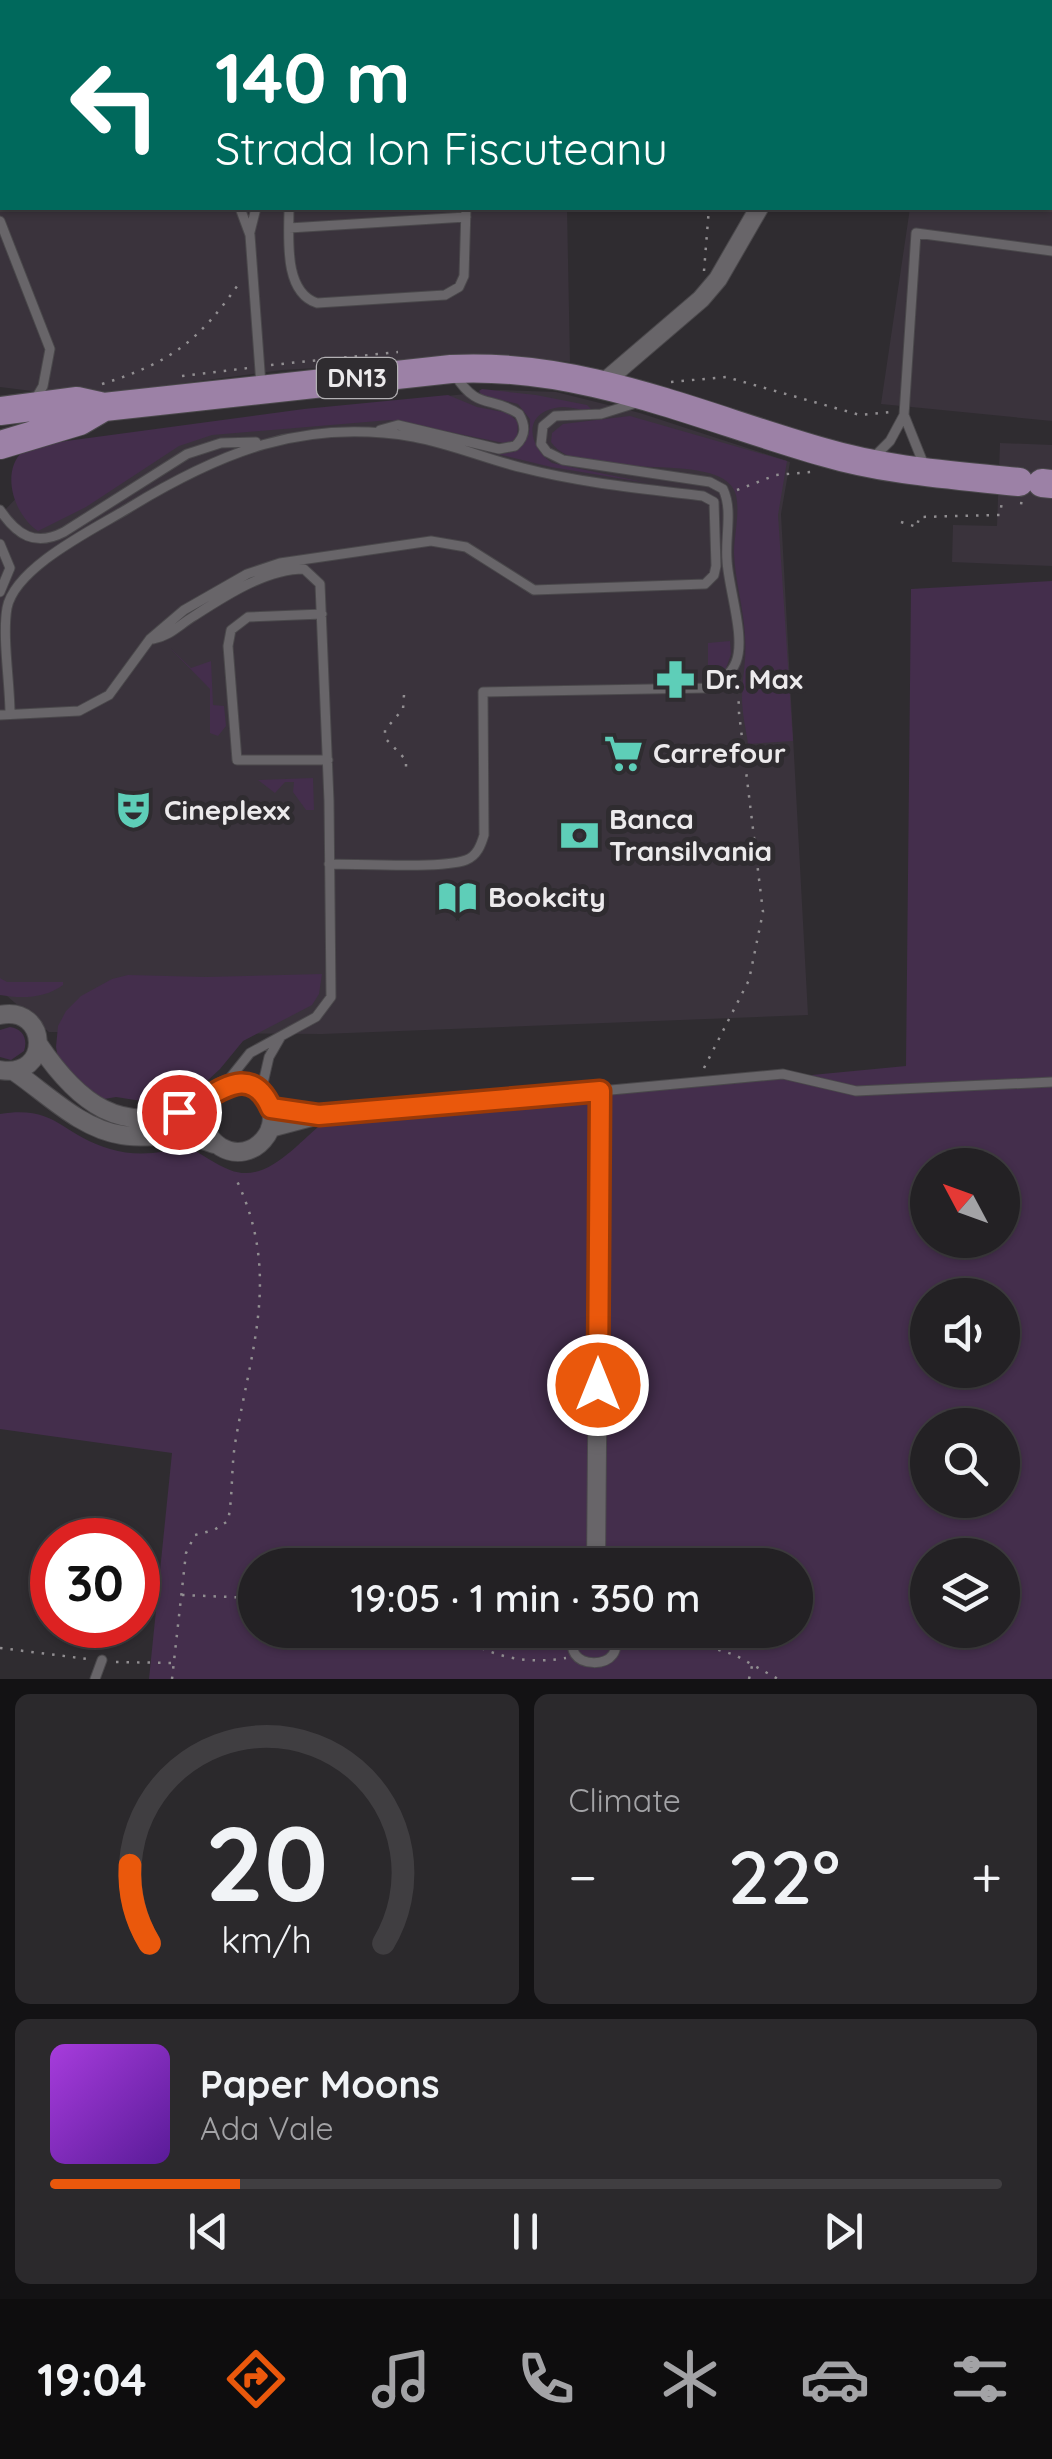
<!DOCTYPE html>
<meta charset="utf-8">
<style>
:root{--surface:#232124;--page:#2b292c;--text:#f1f3f6;--muted:#a3a3a6;--line:#403e41;--accent:#ea580c}
body{margin:0;font-family:Quicksand,sans-serif;background:var(--page);color:var(--text);height:100vh;display:flex;flex-direction:column;font-size:38px;white-space:nowrap}
*{box-sizing:border-box;margin:0}
p{font-size:32px;color:var(--muted)}
.icon{flex:none;width:55px;height:55px;fill:none;stroke:currentColor;stroke-width:2;stroke-linecap:round;stroke-linejoin:round}
.map{position:relative;height:1679px;overflow:hidden}
.panel{display:flex;flex-direction:column;gap:15px;padding:15px;background:#131214;flex:1}
.panel>*{flex:none}
.top-card{position:absolute;left:0px;top:0px;width:1052px;height:210px;box-shadow:0 2px 8px #0004,0 0 0 2px var(--line);background:#00695c;color:#fff;overflow:hidden}
.needle{width:65px;rotate:311deg}
.tools{position:absolute;left:910px;top:1148px;display:grid;gap:20px}
.tools a{display:grid;place-items:center;width:110px;height:110px;border-radius:50%;background:var(--surface);box-shadow:0 2px 8px #0004,0 0 0 2px var(--line);font-size:50px}
.speed{position:absolute;left:30px;top:1518px;display:flex;gap:20px;font-size:50px;font-weight:700;text-align:center}
.speed>*{display:grid;place-content:center;width:130px;height:130px;border-radius:50%;background:var(--surface);box-shadow:0 2px 8px #0004,0 0 0 2px var(--line);line-height:1}
.speed .limit{border:15px solid #d22;background:#fff;color:#111}
.pin{position:absolute;display:grid;place-items:center;width:85px;height:85px;color:#fff;margin:-42px;border:5px solid #fff;border-radius:50%;box-shadow:0 2px 10px #0007}
.me{position:absolute;width:110px;margin:-55px;rotate:0deg;stroke-linejoin:round;filter:drop-shadow(0 0 8px #0008)}
.turn{display:flex;align-items:center;gap:35px;height:210px;padding:0 50px;font-size:45px}
.turn .icon{width:130px;height:130px;stroke-width:2.5}
.turn b{display:block;font-size:70px;line-height:85px}
.big{font-size:75px;font-weight:600;line-height:1.1}
.panel .tile{flex:1;display:flex;flex-direction:column;justify-content:center;gap:15px;min-width:0;padding:0 35px;border-radius:15px;background:var(--page)}
.panel .dial{align-items:center;gap:0}
.dial svg{height:260px;overflow:visible;fill:none;stroke:var(--line);stroke-width:7;stroke-linecap:round;text-anchor:middle}
.dial text{fill:var(--text);stroke:none}
.song{display:flex;align-items:center;gap:30px}
.cover{width:120px;height:120px;border-radius:15px;background:linear-gradient(135deg,hsl(280 70% 55%),hsl(270 70% 35%))}
.played{height:10px;border-radius:5px;background:linear-gradient(90deg,var(--accent) 20%,var(--line) 20%)}
.keys{display:flex;justify-content:space-around;direction:ltr}
.heat{display:flex;justify-content:space-between;align-items:center;font-size:55px;direction:ltr}
.panel .tiles{flex:1;display:grid;gap:15px;grid-template-columns:1fr 1fr}
.tile:last-child{grid-column:span 2}
.trip{position:absolute;left:238px;top:1548px;width:575px;height:100px;border-radius:50px;background:var(--surface);box-shadow:0 2px 8px #0004,0 0 0 2px var(--line);font-weight:600;line-height:100px;text-align:center}
.menu{display:flex;height:160px;justify-content:space-around;align-items:center;background:#0e0d0e;color:var(--muted)}
.menu .icon{width:70px;height:70px}
.menu .on{color:var(--accent)}
.menu b{font-size:45px;color:var(--text)}
.map>svg:first-child{display:block}
.built{fill:#3a333c}
.green{fill:#442e4c;fill-rule:evenodd}
.lines{fill:none;stroke-linecap:round;stroke-linejoin:round}
.service-casing{stroke:#4a484b;stroke-width:11}
.minor-casing{stroke:#4a484b;stroke-width:20}
.primary-casing{stroke:#4a484b;stroke-width:30}
.path{stroke:#918e91;stroke-width:2.5;stroke-dasharray:2.5 8;stroke-linecap:butt}
.service{stroke:#686569;stroke-width:9}
.minor{stroke:#686569;stroke-width:18}
.primary{stroke:#9c81a6;stroke-width:28}
.route-casing{stroke:#983908;stroke-width:25}
.route{stroke:#ea580c;stroke-width:18}
.labels{text-anchor:middle;stroke-width:10;stroke-linejoin:round;paint-order:stroke}
.shield{fill:#2f2c30;stroke:#b3b1b4;stroke-width:2.5}
.shield-label{font-size:25px;font-weight:bold;fill:#eceaec}
.poi-label{font-size:28px;font-weight:bold;fill:#eceaec;stroke:#2f2c30;text-anchor:start}
</style>
<div class="map">
<svg width="1052" height="1679" viewBox="0 0 1052 1679">
<rect width="100%" height="100%" fill="#2f2c30"/>
<path class="built" d="M0,0H564L2,2V208H567L570,362L510,357L282,370L80,397L0,387Z
M940,0H1052V421L881,404L910,208H1050V2H940Z
M500,390L556,392L640,413L790,462L781,514L808,1015L322,1034L49,1032L0,990V515L26,488L174,427Z
M1000,443L1052,445V566L952,562L953,525L997,526Z"/>
<path class="green" d="M482,389L536,395L587,405L591,409L588,411C577,409 566,405 555,408C521,415 530,449 552,463L648,483L551,467L498,454C520,453 531,441 530,419L518,404L482,395L479,391Z
M448,395L477,407L508,413L518,422L517,438L509,444L390,420L212,435L179,446L86,507L38,531C14,515 0,472 23,451C32,446 45,443 55,440L59,442L304,409Z
M630,416L787,461L778,515L793,741L748,744C746,729 742,714 742,698C742,678 747,658 745,637C744,609 735,581 734,553C734,535 741,509 735,492C719,448 579,485 551,442L552,433L563,424Z
M1052,581V1679H149L172,1453L0,1429V1114C57,1105 61,1135 110,1149C136,1157 162,1153 188,1147C202,1154 216,1165 230,1170C267,1185 298,1142 324,1122L906,1066L911,589ZM928,1165H1002V1240H928ZM928,1295H1002V1370H928ZM928,1425H1002V1500H928ZM928,1555H1002V1630H928ZM255,1565H795V1630H255Z
M730,641L731,654L725,671L708,677V643Z
M169,647L191,668L211,661L213,705L224,706L226,726L218,736L210,733V689Z
M313,778L314,810H306L293,792L294,782H285L275,793L258,780Z
M322,974L319,994L312,1005L243,1041L220,1069L191,1096L167,1105L116,1097L104,1099L91,1095L58,1058L56,1047L58,1026L66,1011L81,996L112,979L128,975L206,977Z
M0,978L7,982H63V985C46,998 22,999 0,995Z
M10,1027C23,1029 28,1039 24,1051L11,1060L0,1057V1030Z"/>
<g class="lines">
<defs>
<path id="service" d="M213,0V2
M250,0V2
M530,2L532,0
M0,141L2,143
M240,208L250,235L261,385
M289,208C289,237 283,292 317,303L445,295L459,287L464,276L466,208
M0,221L50,349L43,386L35,400
M289,228L466,217
M250,232L256,208
M380,430L398,425L499,449L515,446C526,436 526,426 519,414C490,395 478,411 455,375
M874,457L890,441L904,415
M924,465L904,415L916,233L1052,251
M0,510C17,535 35,547 64,532L187,454L221,443L256,442
M0,544L10,568L0,592
M322,614L248,617L231,630L228,646L237,760H328
M153,639C170,636 179,625 194,616C225,596 266,569 304,569L320,584L329,801L331,997L316,1017L250,1053L226,1083
M0,715L79,711L109,695L150,639L184,610L247,574L280,563L431,541L466,547L534,590L705,584L714,575L716,566L714,502L703,496C644,489 581,483 523,468C486,459 452,444 414,437C303,418 220,452 127,509C94,529 15,567 7,608C2,637 10,683 10,714
M329,864C360,864 441,869 466,860C477,856 481,845 484,835L483,692L707,688C719,682 731,675 736,662C746,637 728,587 727,560C725,536 733,510 723,489L710,482L563,460L547,452L541,444L543,426L555,416L601,414L636,403
M600,1091L783,1074L856,1091L1052,1082
M261,1092L269,1057L280,1038
M579,1630C549,1673 638,1674 610,1630
M95,1679L102,1660"/>
<path id="minor" d="M803,2L804,0
M603,383L701,299L718,279L759,208
M0,1015C49,1005 52,1079 0,1070
M39,1045C77,1101 121,1139 193,1107C207,1100 217,1085 233,1083C260,1079 282,1111 267,1135C242,1173 188,1141 209,1099
M15,1072C47,1094 81,1129 122,1135C156,1140 180,1130 214,1144
M270,1128L319,1115L600,1091L596,1565"/>
<path id="primary" d="M0,411L77,401L104,407L451,369C582,362 700,417 823,452C887,471 953,475 1019,482
M0,445L80,421L104,407
M1042,483L1052,484"/>
</defs>
<use href="#service" class="service-casing"/>
<use href="#minor" class="minor-casing"/>
<use href="#primary" class="primary-casing"/>
<path class="path" d="M838,2L839,0
M704,271L709,208
M271,365L398,352
M182,376L248,368
M671,382L726,377L860,415L891,412
M102,384C172,362 199,341 240,282
M737,490L776,475L811,472
M1020,503L1029,504
M901,522L917,527L919,517L1000,515L1002,501
M404,695L403,709L385,730V738L406,760V771
M704,1068L749,980L763,912L739,713L738,680
M182,1595L255,1598
M444,1630C487,1653 517,1666 566,1658
M626,1637L670,1635L735,1655L778,1679
M0,1648L88,1659
M116,1662L172,1663
M172,1679L186,1553L195,1535L214,1530L228,1521C233,1495 231,1470 235,1444C251,1348 281,1275 237,1181
M749,1679L752,1666"/>
<use href="#service" class="service"/>
<use href="#minor" class="minor"/>
<use href="#primary" class="primary"/>
</g>
<g class="lines">
<defs>
<path id="route" d="M179,1112C211,1101 248,1056 271,1108L319,1115L600,1091L598,1385"/>
</defs>
<use href="#route" class="route-casing"/>
<use href="#route" class="route"/>
</g>
<defs>
<symbol id="pharmacy-bare" viewBox="-9 -9 18 18"><path d="M-2-6h4v4h4v4h-4v4h-4v-4h-4v-4h4Z" fill="#5eceb8" stroke="#2f2c30" stroke-width="2.5" paint-order="stroke"/></symbol>
<symbol id="supermarket-bare" viewBox="-9 -9 18 18"><path d="M-6-5.5h2.5l.6 2H6L4.5 2H-2.5L-4.4-4H-6ZM-1.5 3.2a1.3 1.3 0 1 0 .1 0ZM3 3.2a1.3 1.3 0 1 0 .1 0Z" fill="#5eceb8" stroke="#2f2c30" stroke-width="2.5" paint-order="stroke"/></symbol>
<symbol id="theatre-bare" viewBox="-9 -9 18 18"><path d="M-5-5.5Q0-4 5-5.5V0Q5 5 0 6Q-5 5-5 0ZM-3.3-2.5H-1v1.5H-3.3ZM1-2.5H3.3v1.5H1ZM-2.8 1Q0 5.5 2.8 1Z" fill="#5eceb8" stroke="#2f2c30" stroke-width="2.5" paint-order="stroke"/></symbol>
<symbol id="bank-bare" viewBox="-9 -9 18 18"><path d="M-6-4H6V4H-6ZM0-2.3a2.3 2.3 0 1 0 0 4.6a2.3 2.3 0 1 0 0-4.6Z" fill="#5eceb8" stroke="#2f2c30" stroke-width="2.5" paint-order="stroke"/></symbol>
<symbol id="library-bare" viewBox="-9 -9 18 18"><path d="M-6-4Q-3-5.5-.7-3.5V5Q-3 3-6 4ZM6-4Q3-5.5 .7-3.5V5Q3 3 6 4Z" fill="#5eceb8" stroke="#2f2c30" stroke-width="2.5" paint-order="stroke"/></symbol>
</defs>
<g fill-rule="evenodd">
<use href="#pharmacy-bare" x="648" y="652" width="55" height="55"/>
<use href="#supermarket-bare" x="596" y="726" width="55" height="55"/>
<use href="#theatre-bare" x="106" y="782" width="55" height="55"/>
<use href="#bank-bare" x="552" y="808" width="55" height="55"/>
<use href="#library-bare" x="430" y="870" width="55" height="55"/>
</g>
<g class="labels">
<rect class="shield" x="317" y="358" width="80" height="40" rx="8"/>
<g class="shield-label">
<text x="357" y="387">DN13</text>
</g>
<g class="poi-label">
<text x="705" y="689">Dr. Max</text>
<text x="653" y="763">Carrefour</text>
<text x="164" y="820">Cineplexx</text>
<text x="609" y="829">Banca<tspan x="609" dy="32">Transilvania</tspan></text>
<text x="488" y="907">Bookcity</text>
</g>
</g>
</svg>
<div class="tools">
<a><svg class="needle" viewBox="-14 -14 28 28"><path d="M0-13l5 13h-10z" fill="#e53935"/><path d="M0 13l5-13h-10z" fill="#a3a3a6"/></svg></a>
<a><svg class="icon" aria-label="sound" viewBox="0 0 24 24"><path d="M4 9h4l5-4v14l-5-4H4zM17 9q2 3 0 6"/></svg></a>
<a><svg class="icon" aria-label="search" viewBox="0 0 24 24"><circle cx="10" cy="10" r="6"/><path d="M15 15l6 6"/></svg></a>
<a><svg class="icon" aria-label="layers" viewBox="0 0 24 24"><path d="M12 4l9 5-9 5-9-5zM3 14l9 5 9-5"/></svg></a>
</div>
<div class="speed"><div class="limit">30</div></div>
<div class="pin" style="left:179px;top:1112px;background:#d93025"><svg class="icon" aria-label="arrive" viewBox="0 0 24 24"><path d="M6 21V4h12l-3 4 3 4H6"/></svg></div>
<svg class="me" style="left:598px;top:1385px" viewBox="-20 -20 40 40"><circle r="17" fill="#ea580c" stroke="#fff" stroke-width="3"/><path d="M0-11L8 9 0 5-8 9z" fill="#fff"/></svg>
<div class="trip">19:05 · 1 min · 350 m</div>
<div class="top-card">
<div class="turn"><svg class="icon" aria-label="left" viewBox="0 0 24 24"><path d="M17 20v-9H6M10 6l-5 5 5 5"/></svg><div><b>140 m</b>Strada Ion Fiscuteanu</div></div>
</div>
</div>
<section class="panel">
<div class="tiles">
<div class="tile dial"><svg viewBox="0 0 100 80">
<path d="M14 69A42 42 0 1 1 86 69"/>
<path d="M14 69A42 42 0 0 1 8 45" stroke="#ea580c"/>
<text x="50" y="56" font-size="32" font-weight="700">20</text>
<text x="50" y="72" font-size="11">km/h</text>
</svg></div>
<div class="tile"><p>Climate</p>
<div class="heat"><a>−</a><b class="big">22°</b><a>+</a></div>
</div>
<div class="tile">
<div class="song"><i class="cover"></i><div><b>Paper Moons</b><p>Ada Vale</p></div></div>
<div class="played"></div>
<div class="keys"><svg class="icon" aria-label="previous" viewBox="0 0 24 24"><path d="M18 5L8 12l10 7zM5 5v14"/></svg><svg class="icon" aria-label="pause" viewBox="0 0 24 24"><path d="M8 5v14M16 5v14"/></svg><svg class="icon" aria-label="next" viewBox="0 0 24 24"><path d="M6 5l10 7-10 7zM19 5v14"/></svg></div>
</div>
</div>
</section>
<nav class="menu">
<b>19:04</b>
<svg class="icon on" aria-label="directions" viewBox="0 0 24 24"><path d="M12 3l9 9-9 9-9-9zM9 14v-3h6M13 9l2 2-2 2"/></svg>
<svg class="icon" aria-label="music" viewBox="0 0 24 24"><path d="M9 18V5l10-2v13"/><circle cx="6" cy="18" r="3"/><circle cx="16" cy="16" r="3"/></svg>
<svg class="icon" aria-label="phone" viewBox="0 0 24 24"><path d="M5 4h4l2 5-3 2q2 4 5 5l2-3 5 2v4C11 20 4 13 5 4z"/></svg>
<svg class="icon" aria-label="climate" viewBox="0 0 24 24"><path d="M12 3v18M4 7l16 10M4 17L20 7"/></svg>
<svg class="icon" aria-label="car" viewBox="0 0 24 24"><path d="M5 17H2v-5l4-1 3-4h7l3 4 3 1v5h-3M9 17h6M6 11h13"/><circle cx="7" cy="17" r="2"/><circle cx="17" cy="17" r="2"/></svg>
<svg class="icon" aria-label="filters" viewBox="0 0 24 24"><path d="M4 7h16M4 17h16"/><circle cx="9" cy="7" r="2"/><circle cx="15" cy="17" r="2"/></svg>
</nav>
